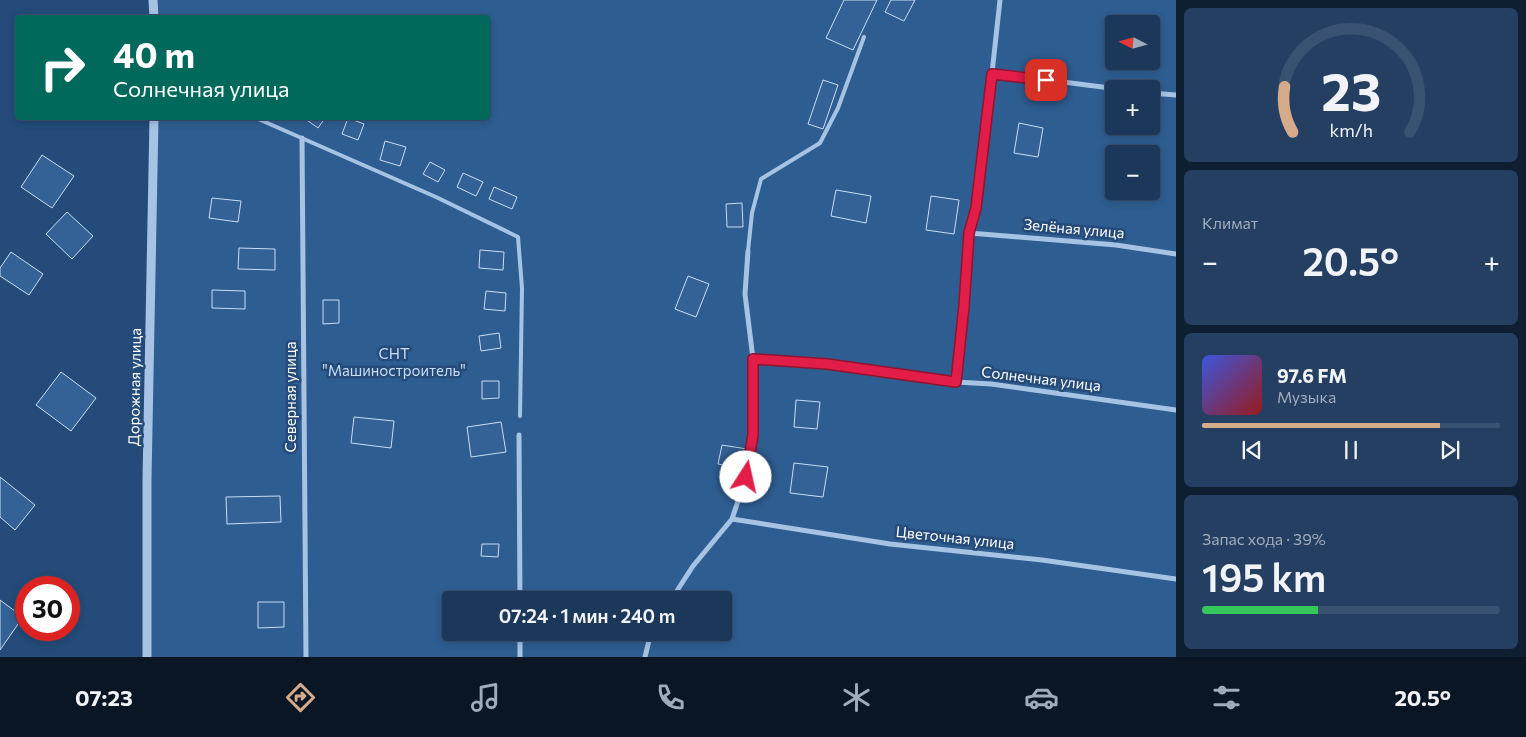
<!DOCTYPE html>
<html lang="ru">
<meta charset="utf-8">
<style>
:root{--surface:#1b385b;--page:#243f61;--text:#f1f3f6;--muted:#a0acbb;--line:#395271;--accent:#d6ab8b}
body{margin:0;font-family:Commissioner,sans-serif;background:var(--page);color:var(--text);height:100vh;display:flex;flex-direction:column;font-size:19px;white-space:nowrap}
*{box-sizing:border-box;margin:0}
p{font-size:16px;color:var(--muted)}
.icon{flex:none;width:28px;height:28px;fill:none;stroke:currentColor;stroke-width:2;stroke-linecap:round;stroke-linejoin:round}
.map{position:relative;flex:1;overflow:hidden}
.details{display:flex;flex-direction:column;gap:8px;padding:8px;background:#0f1f32;width:350px}
.details>*{flex:none}
.top-card{position:absolute;left:15px;top:15px;width:475px;height:105px;border-radius:5px;box-shadow:0 2px 8px #0003,0 0 0 1px var(--line);background:#00695c;color:#fff;overflow:hidden}
.needle{width:32px;rotate:276deg}
.fabs{position:absolute;left:1105px;top:15px;display:grid;gap:10px}
.fabs a{display:grid;place-items:center;width:55px;height:55px;border-radius:5px;background:var(--surface);box-shadow:0 2px 8px #0003,0 0 0 1px var(--line);font-size:25px}
.speed{position:absolute;left:15px;top:576px;display:flex;gap:10px;font-size:25px;font-weight:700;text-align:center}
.speed>*{display:grid;place-content:center;width:65px;height:65px;border-radius:50%;background:var(--surface);box-shadow:0 2px 8px #0003,0 0 0 1px var(--line);line-height:1}
.speed .limit{border:8px solid #d22;background:#fff;color:#111}
.pin{position:absolute;display:grid;place-items:center;width:42px;height:42px;color:#fff;margin:-21px;border-radius:10px;box-shadow:0 2px 8px #0006}
.me{position:absolute;width:55px;margin:-28px;rotate:10deg;stroke-linejoin:round;filter:drop-shadow(0 0 4px #0008)}
.turn{display:flex;align-items:center;gap:18px;height:105px;padding:0 15px;font-size:22px}
.turn .icon{width:65px;height:65px;stroke-width:2.5}
.turn b{display:block;font-size:35px;line-height:42px}
.big{font-size:38px;font-weight:600;line-height:1.1}
.details .card{flex:1;display:flex;flex-direction:column;justify-content:center;gap:8px;min-width:0;padding:0 18px;border-radius:8px;background:var(--page)}
.details .dial{align-items:center;gap:0}
.dial svg{height:130px;overflow:visible;fill:none;stroke:var(--line);stroke-width:7;stroke-linecap:round;text-anchor:middle}
.dial text{fill:var(--text);stroke:none}
.song{display:flex;align-items:center;gap:15px}
.cover{width:60px;height:60px;border-radius:8px;background:linear-gradient(135deg,hsl(230 70% 55%),hsl(0 70% 35%))}
.played{height:5px;border-radius:2px;background:linear-gradient(90deg,var(--accent) 80%,var(--line) 80%)}
.keys{display:flex;justify-content:space-around;direction:ltr}
.heat{display:flex;justify-content:space-between;align-items:center;font-size:28px;direction:ltr}
.charge{height:8px;border-radius:4px;background:linear-gradient(90deg,#34c759 39%,var(--line) 0)}
.trip{position:absolute;left:442px;top:591px;width:290px;height:50px;border-radius:5px;background:var(--surface);box-shadow:0 2px 8px #0003,0 0 0 1px var(--line);font-weight:600;line-height:50px;text-align:center}
.tabs{display:flex;height:80px;justify-content:space-around;align-items:center;background:#0b1624;color:var(--muted)}
.tabs .icon{width:35px;height:35px}
.tabs .selected{color:var(--accent)}
.tabs b{font-size:22px;color:var(--text)}
main{display:flex;flex:1;min-height:0}
.map>svg:first-child{display:block}
.green{fill:#2e5d91;fill-rule:evenodd}
.building{fill:#346296;stroke:#c9ddf3}
.lines{fill:none;stroke-linecap:round;stroke-linejoin:round}
.service{stroke:#a6c3e4;stroke-width:4}
.minor{stroke:#a6c3e4;stroke-width:5}
.tertiary{stroke:#a6c3e4;stroke-width:9}
.route-casing{stroke:#92132f;stroke-width:12}
.route{stroke:#e11d48;stroke-width:9}
.labels{text-anchor:middle;stroke-width:5;stroke-linejoin:round;paint-order:stroke}
.street-label{font-size:15px;fill:#fff;stroke:#244b79}
.park-label{font-size:15px;fill:#c9ddf3;stroke:#244b79}
</style>
<main>
<div class="map">
<svg width="1176" height="657" viewBox="0 0 1176 657">
<rect width="100%" height="100%" fill="#244b79"/>
<path class="green" d="M153,0H1176V657H147L154,118H488V18L154,17ZM1114,24H1151V61H1114ZM1114,89H1151V126H1114ZM1114,154H1151V191H1114ZM451,600H724V632H451Z"/>
<path class="building" d="M844,0H877L853,50L826,38Z
M891,0H915L904,21L885,12Z
M823,80L838,85L823,129L808,124Z
M304,118H325L318,128Z
M348,118L364,124L358,140L342,134Z
M1019,123L1043,128L1038,157L1014,153Z
M385,141L406,147L400,166L380,160Z
M42,155L74,176L52,208L21,187Z
M430,162L445,170L438,182L423,174Z
M463,173L483,182L476,196L457,187Z
M494,187L517,197L512,209L489,199Z
M836,190L871,196L866,223L831,216Z
M931,196L959,200L954,234L926,230Z
M212,198L241,201L238,222L209,218Z
M742,203L743,227H727L726,204Z
M67,212L93,236L72,259L46,234Z
M239,248L275,249V270L238,269Z
M480,250L504,252L503,270L479,268Z
M11,252L43,274L29,295L0,276V268Z
M688,276L709,284L696,317L675,309Z
M212,290L245,291V309L212,308Z
M486,291L506,293L505,311L484,309Z
M323,300H339V323L323,324Z
M499,333L501,348L481,351L479,336Z
M61,372L96,398L71,431L36,405Z
M482,381H499V398L482,399Z
M796,400L820,402L817,429L794,427Z
M354,417L394,421L391,448L351,443Z
M501,422L506,452L471,457L467,427Z
M722,445L747,449L744,469L718,464Z
M794,463L828,467L823,497L790,493Z
M0,477L35,505L15,530L0,517Z
M280,496L281,522L227,524L226,497Z
M482,544H499L498,557L481,556Z
M0,600L23,617L0,650Z
M258,602H284V627L258,628Z"/>
<g class="lines">
<path class="service" d="M256,118L436,197L518,237L522,288L520,416
M748,251L752,213L761,179L820,143L838,108L864,37"/>
<path class="minor" d="M992,73L1118,89
M1151,93L1176,95
M302,138L306,657
M969,233L1116,245L1176,254
M753,359L827,364L956,382L991,384L1176,410
M956,382L964,307L969,233L976,208L992,73L1000,0
M519,435L520,600
M732,519L890,544L1042,560L1176,579
M671,600L693,566L732,519L746,477L753,435V359L745,294L748,251
M520,632V657
M645,657L651,632"/>
<path class="tertiary" d="M153,0L154,18
M147,657V479L154,118"/>
</g>
<g class="lines">
<defs>
<path id="route" d="M746,477L753,435V359L827,364L956,382L964,306L969,233L976,208L992,74L1046,80"/>
</defs>
<use href="#route" class="route-casing"/>
<use href="#route" class="route"/>
</g>
<g class="labels">
<g class="street-label">
<text transform="translate(1074 229) rotate(5)" y="5">Зелёная улица</text>
<text transform="translate(1041 379) rotate(7)" y="5">Солнечная улица</text>
<text transform="translate(135 387) rotate(-89)" y="5">Дорожная улица</text>
<text transform="translate(291 397) rotate(-90)" y="5">Северная улица</text>
<text transform="translate(955 538) rotate(6)" y="5">Цветочная улица</text>
</g>
<g class="park-label">
<text x="394" y="359">СНТ<tspan x="394" dy="17">"Машиностроитель"</tspan></text>
</g>
</g>
</svg>
<div class="fabs">
<a><svg class="needle" viewBox="-14 -14 28 28"><path d="M0-13l5 13h-10z" fill="#e53935"/><path d="M0 13l5-13h-10z" fill="#a0acbb"/></svg></a>
<a>+</a>
<a>−</a>
</div>
<div class="speed"><div class="limit">30</div></div>
<div class="pin" style="left:1046px;top:80px;background:#d93025"><svg class="icon" aria-label="arrive" viewBox="0 0 24 24"><path d="M6 21V4h12l-3 4 3 4H6"/></svg></div>
<svg class="me" style="left:746px;top:477px" viewBox="-20 -20 40 40"><circle r="19" fill="#fff"/><path d="M0-13L10 11 0 6-10 11z" fill="#e11d48"/></svg>
<div class="trip">07:24 · 1 мин · 240 m</div>
<div class="top-card">
<div class="turn"><svg class="icon" aria-label="right" viewBox="0 0 24 24"><path d="M7 20v-9h11M14 6l5 5-5 5"/></svg><div><b>40 m</b>Солнечная улица</div></div>
</div>
</div>
<section class="details">
<div class="card dial"><svg viewBox="0 0 100 80">
<path d="M14 69A42 42 0 1 1 86 69"/>
<path d="M14 69A42 42 0 0 1 9 41" stroke="#d6ab8b"/>
<text x="50" y="56" font-size="32" font-weight="700">23</text>
<text x="50" y="72" font-size="11">km/h</text>
</svg></div>
<div class="card"><p>Климат</p>
<div class="heat"><a>−</a><b class="big">20.5°</b><a>+</a></div>
</div>
<div class="card">
<div class="song"><i class="cover"></i><div><b>97.6 FM</b><p>Музыка</p></div></div>
<div class="played"></div>
<div class="keys"><svg class="icon" aria-label="previous" viewBox="0 0 24 24"><path d="M18 5L8 12l10 7zM5 5v14"/></svg><svg class="icon" aria-label="pause" viewBox="0 0 24 24"><path d="M8 5v14M16 5v14"/></svg><svg class="icon" aria-label="next" viewBox="0 0 24 24"><path d="M6 5l10 7-10 7zM19 5v14"/></svg></div>
</div>
<div class="card"><p>Запас хода · 39%</p><b class="big">195 km</b><div class="charge"></div></div>
</section>
</main>
<nav class="tabs">
<b>07:23</b>
<svg class="icon selected" aria-label="directions" viewBox="0 0 24 24"><path d="M12 3l9 9-9 9-9-9zM9 14v-3h6M13 9l2 2-2 2"/></svg>
<svg class="icon" aria-label="music" viewBox="0 0 24 24"><path d="M9 18V5l10-2v13"/><circle cx="6" cy="18" r="3"/><circle cx="16" cy="16" r="3"/></svg>
<svg class="icon" aria-label="phone" viewBox="0 0 24 24"><path d="M5 4h4l2 5-3 2q2 4 5 5l2-3 5 2v4C11 20 4 13 5 4z"/></svg>
<svg class="icon" aria-label="climate" viewBox="0 0 24 24"><path d="M12 3v18M4 7l16 10M4 17L20 7"/></svg>
<svg class="icon" aria-label="car" viewBox="0 0 24 24"><path d="M5 17H2v-5l4-1 3-4h7l3 4 3 1v5h-3M9 17h6M6 11h13"/><circle cx="7" cy="17" r="2"/><circle cx="17" cy="17" r="2"/></svg>
<svg class="icon" aria-label="filters" viewBox="0 0 24 24"><path d="M4 7h16M4 17h16"/><circle cx="9" cy="7" r="2"/><circle cx="15" cy="17" r="2"/></svg>
<b>20.5°</b>
</nav>
